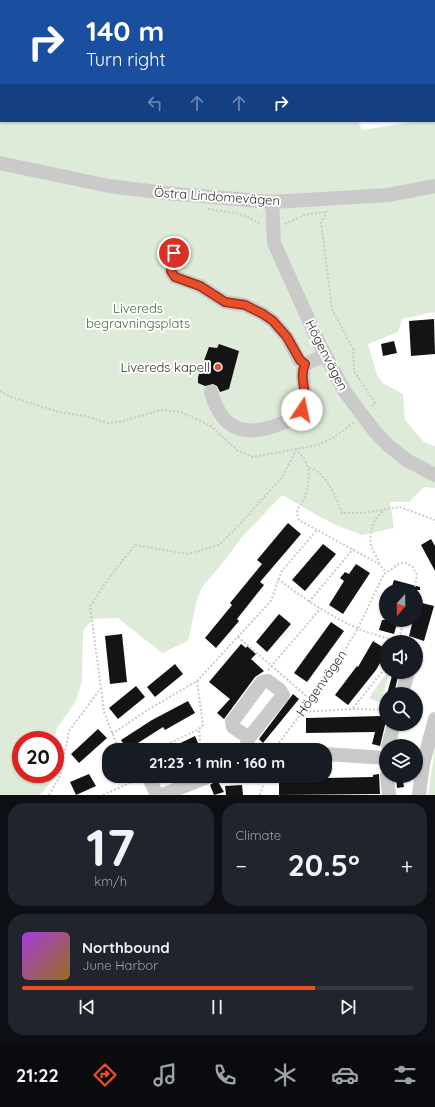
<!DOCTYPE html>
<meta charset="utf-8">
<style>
:root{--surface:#171b24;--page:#20242c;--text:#f1f3f6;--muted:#9ea1a6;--line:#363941;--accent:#ea4e28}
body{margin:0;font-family:Quicksand,sans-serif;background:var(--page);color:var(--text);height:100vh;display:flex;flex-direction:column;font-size:15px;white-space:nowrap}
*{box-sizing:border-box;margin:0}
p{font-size:13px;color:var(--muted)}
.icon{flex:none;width:22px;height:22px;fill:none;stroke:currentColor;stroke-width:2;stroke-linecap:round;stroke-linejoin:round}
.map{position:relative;height:795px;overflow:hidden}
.details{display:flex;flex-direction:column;gap:8px;padding:8px;background:#0d0f14;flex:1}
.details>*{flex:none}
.guide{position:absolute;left:0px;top:0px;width:435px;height:122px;box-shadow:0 1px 3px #0004;background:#1a4fa0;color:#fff;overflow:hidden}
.needle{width:26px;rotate:200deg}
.controls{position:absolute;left:379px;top:583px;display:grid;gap:8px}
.controls a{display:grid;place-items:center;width:44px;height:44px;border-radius:50%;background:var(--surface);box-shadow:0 1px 3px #0004;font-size:20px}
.speed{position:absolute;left:12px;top:731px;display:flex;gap:8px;font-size:20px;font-weight:700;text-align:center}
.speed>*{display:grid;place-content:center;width:52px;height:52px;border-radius:50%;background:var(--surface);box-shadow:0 1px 3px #0004;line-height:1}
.speed .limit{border:6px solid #d22;background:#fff;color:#111}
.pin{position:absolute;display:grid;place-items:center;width:34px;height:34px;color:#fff;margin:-17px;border:2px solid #fff;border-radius:50%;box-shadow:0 1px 4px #0007}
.me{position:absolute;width:44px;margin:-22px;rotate:11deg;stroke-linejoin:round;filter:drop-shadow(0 0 3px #0008)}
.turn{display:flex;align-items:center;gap:14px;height:84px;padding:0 20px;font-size:18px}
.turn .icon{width:52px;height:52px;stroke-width:2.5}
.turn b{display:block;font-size:28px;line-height:34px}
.lanes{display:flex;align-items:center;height:38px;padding:0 20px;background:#0003;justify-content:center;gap:20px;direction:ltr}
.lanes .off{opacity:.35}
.big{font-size:30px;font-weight:700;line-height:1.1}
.details .tile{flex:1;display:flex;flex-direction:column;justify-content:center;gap:6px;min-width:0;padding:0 14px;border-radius:16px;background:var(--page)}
.details .dial{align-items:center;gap:0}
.dial b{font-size:52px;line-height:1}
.song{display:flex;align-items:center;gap:12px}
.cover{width:48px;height:48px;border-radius:6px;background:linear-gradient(135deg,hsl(280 70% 55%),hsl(40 70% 35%))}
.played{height:4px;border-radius:2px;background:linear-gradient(90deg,var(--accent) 75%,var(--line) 75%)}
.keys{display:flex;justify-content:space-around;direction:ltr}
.heat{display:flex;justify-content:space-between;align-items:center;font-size:22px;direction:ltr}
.details .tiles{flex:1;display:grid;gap:8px;grid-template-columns:1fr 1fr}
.tile:last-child{grid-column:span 2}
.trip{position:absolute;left:102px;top:743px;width:230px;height:40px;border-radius:16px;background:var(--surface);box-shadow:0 1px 3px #0004;font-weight:700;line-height:40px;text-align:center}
.menu{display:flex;height:64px;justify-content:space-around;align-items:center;background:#090b0e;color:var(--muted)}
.menu .icon{width:28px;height:28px}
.menu .on{color:var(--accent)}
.menu b{font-size:18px;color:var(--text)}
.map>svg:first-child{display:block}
.green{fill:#deebd9}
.building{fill:#141414}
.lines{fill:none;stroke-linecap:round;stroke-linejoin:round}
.path{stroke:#cacaca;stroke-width:2;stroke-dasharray:2 2;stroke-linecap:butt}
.minor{stroke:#cacaca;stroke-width:14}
.route-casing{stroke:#98331a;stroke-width:10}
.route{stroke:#ea4e28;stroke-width:7}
.poi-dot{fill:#ea4e28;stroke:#fff;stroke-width:1.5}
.labels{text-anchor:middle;stroke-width:4;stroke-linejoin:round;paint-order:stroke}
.street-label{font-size:13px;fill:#2d2d2d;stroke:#fff}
.park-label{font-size:13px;fill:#436939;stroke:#fff}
.poi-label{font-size:13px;fill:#2d2d2d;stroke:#fff;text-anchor:end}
</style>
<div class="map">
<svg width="435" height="795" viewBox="0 0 435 795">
<rect width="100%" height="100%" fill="#fff"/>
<path class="green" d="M0,99L1,121H358L362,130L419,121H434L435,117V312L402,319L398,332L368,344L377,375L383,383L403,394L405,420L424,442L435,446V488L424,487L409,502H390L394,528L362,535L333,524L282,495L242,537L222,564L202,587L197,600L188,641L162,653L118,618L93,619L83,631L82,681L76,701L57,728L54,740H21V774H51L52,781L40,795H0Z
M389,674L381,703L369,698L383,677Z
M435,747V795H428Z"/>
<path class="building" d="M434,319L435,354L411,356L409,321Z
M394,341L397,353L383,356L381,344Z
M219,344L239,351L229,389L220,392L217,386L213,384L205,386L198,383V377L209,347L217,348Z
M288,523L301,534L260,582L264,585L237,619L239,621L216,648L205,638L232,605L230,603L262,564L257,560Z
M431,539L435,546V571L421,545Z
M323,544L336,554L305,591L292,580Z
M356,564L370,573L343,614L329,605L344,581L340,578L345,572L349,574Z
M394,580L420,587V590H391Z
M418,602L434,606L424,641L409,636L413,620H416Z
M279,614L291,624L267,652L256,642Z
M382,620H398L394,634L379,630Z
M331,622L344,631L307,682L294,673Z
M122,634L127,682L110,684L105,636Z
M373,641L386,649V653L376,670L348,705L335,695L357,666L358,667Z
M241,644L246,648L247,646L256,654L251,659L264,671L255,677L224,719L217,713L230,699L209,682Z
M175,664L183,674L155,697L147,687Z
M393,672H399L394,694H387Z
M136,686L145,697L118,719L109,708Z
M293,694L299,699L263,743L259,739Z
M188,701L195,713L165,730L163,727L127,750L121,740L152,720Z
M382,716L386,718V721L380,746L372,744L375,732L306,733V718Z
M98,729L107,738L79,763L71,754Z
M195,736L198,743L184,750H166Z
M89,774L96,786L76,795L70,782Z
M379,774L380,794L279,795V779L373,777V775Z
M396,776H402L404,787L397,788Z
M217,780L224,792L214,795L210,785Z
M242,785L243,795H226L225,786Z"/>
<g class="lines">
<path class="path" d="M208,209C220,211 233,212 245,216C252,218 255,223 262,224
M327,211L321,223L332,309L353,349L354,371L375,403L371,408
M285,224L304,215L325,212
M0,391L11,397L59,412L85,416L108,423L119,422L161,410L181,412L211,426L237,450L253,457L318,445L333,438L354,422
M309,468C327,472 336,498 342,513H361L400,507L435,520
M379,564C379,559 375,555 373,550C367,537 372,518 384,511
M278,579C303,598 328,615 357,628C370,634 385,637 398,642
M309,602L353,549
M238,637L311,700
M398,642L404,620
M268,670L320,609
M197,681L203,725L199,729L200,741L198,750
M101,688L104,712L119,750
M353,708L386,667
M301,712L353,709L386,710
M112,734L149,709L197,681L271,601L281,572L317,530
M156,750L199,729
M275,750L278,744L330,675L358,628L384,574L400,563H406L413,567L417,575L414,590
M132,776L136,780
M49,795L60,776L69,731L101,688L90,606L111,575L135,545L188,554L219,545L241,523L283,476L296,450C311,462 311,479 305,497C302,507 294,506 299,520L379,564L386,572
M103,795L134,781
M260,795L266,776"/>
<path class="minor" d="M262,1L263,0
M0,96H1
M0,163L109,186L166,193L272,202L388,195L435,186
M272,202L274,243L320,345L345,392L376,433L389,446L408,461L435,475
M175,253L171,271L175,277L200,286L225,302L245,305L263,314L273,321L287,337L299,360L305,364
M211,392C222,430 244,438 280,424C288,421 298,418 302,409C311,394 298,380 305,364L326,355
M402,694L408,672
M388,746L394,724
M245,750L249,738L283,695L280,690L268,681L262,682L232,722L233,727L249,738
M325,754L386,758
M148,776L157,795
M387,776L389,795
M162,795L210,776
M419,795L423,764L435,719"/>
</g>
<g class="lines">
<defs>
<path id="route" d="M174,253L171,271L175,277L200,286L225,302L245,305L263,314L273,321L287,337L300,360L305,364C298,381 310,393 302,410"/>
</defs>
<use href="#route" class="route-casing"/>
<use href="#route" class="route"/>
</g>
<circle class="poi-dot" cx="218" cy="367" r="4"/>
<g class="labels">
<g class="street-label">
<text transform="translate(217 196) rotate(4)" y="5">Östra Lindomevägen</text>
<text transform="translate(327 355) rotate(63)" y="5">Högenvägen</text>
<text transform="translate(321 683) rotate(-55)" y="5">Högenvägen</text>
</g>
<g class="park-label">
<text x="138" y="313">Livereds<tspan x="138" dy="15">begravningsplats</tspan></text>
</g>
<g class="poi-label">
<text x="210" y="372">Livereds kapell</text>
</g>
</g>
</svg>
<div class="controls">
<a><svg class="needle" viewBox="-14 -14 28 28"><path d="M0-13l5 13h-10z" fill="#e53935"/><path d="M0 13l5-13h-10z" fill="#9ea1a6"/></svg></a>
<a><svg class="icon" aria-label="sound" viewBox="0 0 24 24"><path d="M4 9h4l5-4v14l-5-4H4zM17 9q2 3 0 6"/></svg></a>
<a><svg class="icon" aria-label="search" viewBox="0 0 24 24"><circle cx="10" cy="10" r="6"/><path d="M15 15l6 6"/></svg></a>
<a><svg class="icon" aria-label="layers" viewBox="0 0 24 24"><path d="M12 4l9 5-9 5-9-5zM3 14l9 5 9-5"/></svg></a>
</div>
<div class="speed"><div class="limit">20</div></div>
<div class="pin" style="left:174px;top:253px;background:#d93025"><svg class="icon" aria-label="arrive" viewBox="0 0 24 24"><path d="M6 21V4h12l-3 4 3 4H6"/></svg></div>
<svg class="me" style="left:302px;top:410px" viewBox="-20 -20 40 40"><circle r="19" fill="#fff"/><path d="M0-13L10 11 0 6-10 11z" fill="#ea4e28"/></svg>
<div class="trip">21:23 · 1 min · 160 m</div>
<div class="guide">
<div class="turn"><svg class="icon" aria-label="right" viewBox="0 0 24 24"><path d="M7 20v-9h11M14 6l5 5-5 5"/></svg><div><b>140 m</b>Turn right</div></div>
<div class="lanes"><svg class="icon off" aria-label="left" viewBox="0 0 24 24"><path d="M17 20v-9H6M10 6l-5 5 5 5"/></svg><svg class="icon off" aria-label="ahead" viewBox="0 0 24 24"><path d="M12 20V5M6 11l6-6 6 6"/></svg><svg class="icon off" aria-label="ahead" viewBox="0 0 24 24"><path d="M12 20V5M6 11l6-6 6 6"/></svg><svg class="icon" aria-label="right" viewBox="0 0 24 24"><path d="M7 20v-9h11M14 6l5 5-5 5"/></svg></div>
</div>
</div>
<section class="details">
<div class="tiles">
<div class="tile dial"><b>17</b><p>km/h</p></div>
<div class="tile"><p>Climate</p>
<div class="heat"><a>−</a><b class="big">20.5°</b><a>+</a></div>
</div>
<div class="tile">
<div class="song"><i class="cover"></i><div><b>Northbound</b><p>June Harbor</p></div></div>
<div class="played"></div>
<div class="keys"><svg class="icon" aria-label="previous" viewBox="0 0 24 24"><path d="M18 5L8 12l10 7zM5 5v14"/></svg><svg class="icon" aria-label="pause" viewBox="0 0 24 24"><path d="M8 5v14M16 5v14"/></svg><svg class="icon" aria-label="next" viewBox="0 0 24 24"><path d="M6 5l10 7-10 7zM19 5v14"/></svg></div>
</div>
</div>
</section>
<nav class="menu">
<b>21:22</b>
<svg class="icon on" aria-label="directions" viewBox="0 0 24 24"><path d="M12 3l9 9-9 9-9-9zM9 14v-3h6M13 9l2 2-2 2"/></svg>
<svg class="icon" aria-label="music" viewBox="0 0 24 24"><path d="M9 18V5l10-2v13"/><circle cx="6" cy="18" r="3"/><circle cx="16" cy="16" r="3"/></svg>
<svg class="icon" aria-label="phone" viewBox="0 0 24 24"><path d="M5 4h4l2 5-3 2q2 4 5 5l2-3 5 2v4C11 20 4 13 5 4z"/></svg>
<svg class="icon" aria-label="climate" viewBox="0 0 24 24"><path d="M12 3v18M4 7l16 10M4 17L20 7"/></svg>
<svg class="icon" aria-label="car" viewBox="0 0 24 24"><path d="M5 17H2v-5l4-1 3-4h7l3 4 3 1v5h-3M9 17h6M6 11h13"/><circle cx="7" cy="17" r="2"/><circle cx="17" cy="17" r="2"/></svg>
<svg class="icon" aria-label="filters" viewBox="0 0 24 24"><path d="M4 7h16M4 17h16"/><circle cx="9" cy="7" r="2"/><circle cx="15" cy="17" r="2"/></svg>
</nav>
